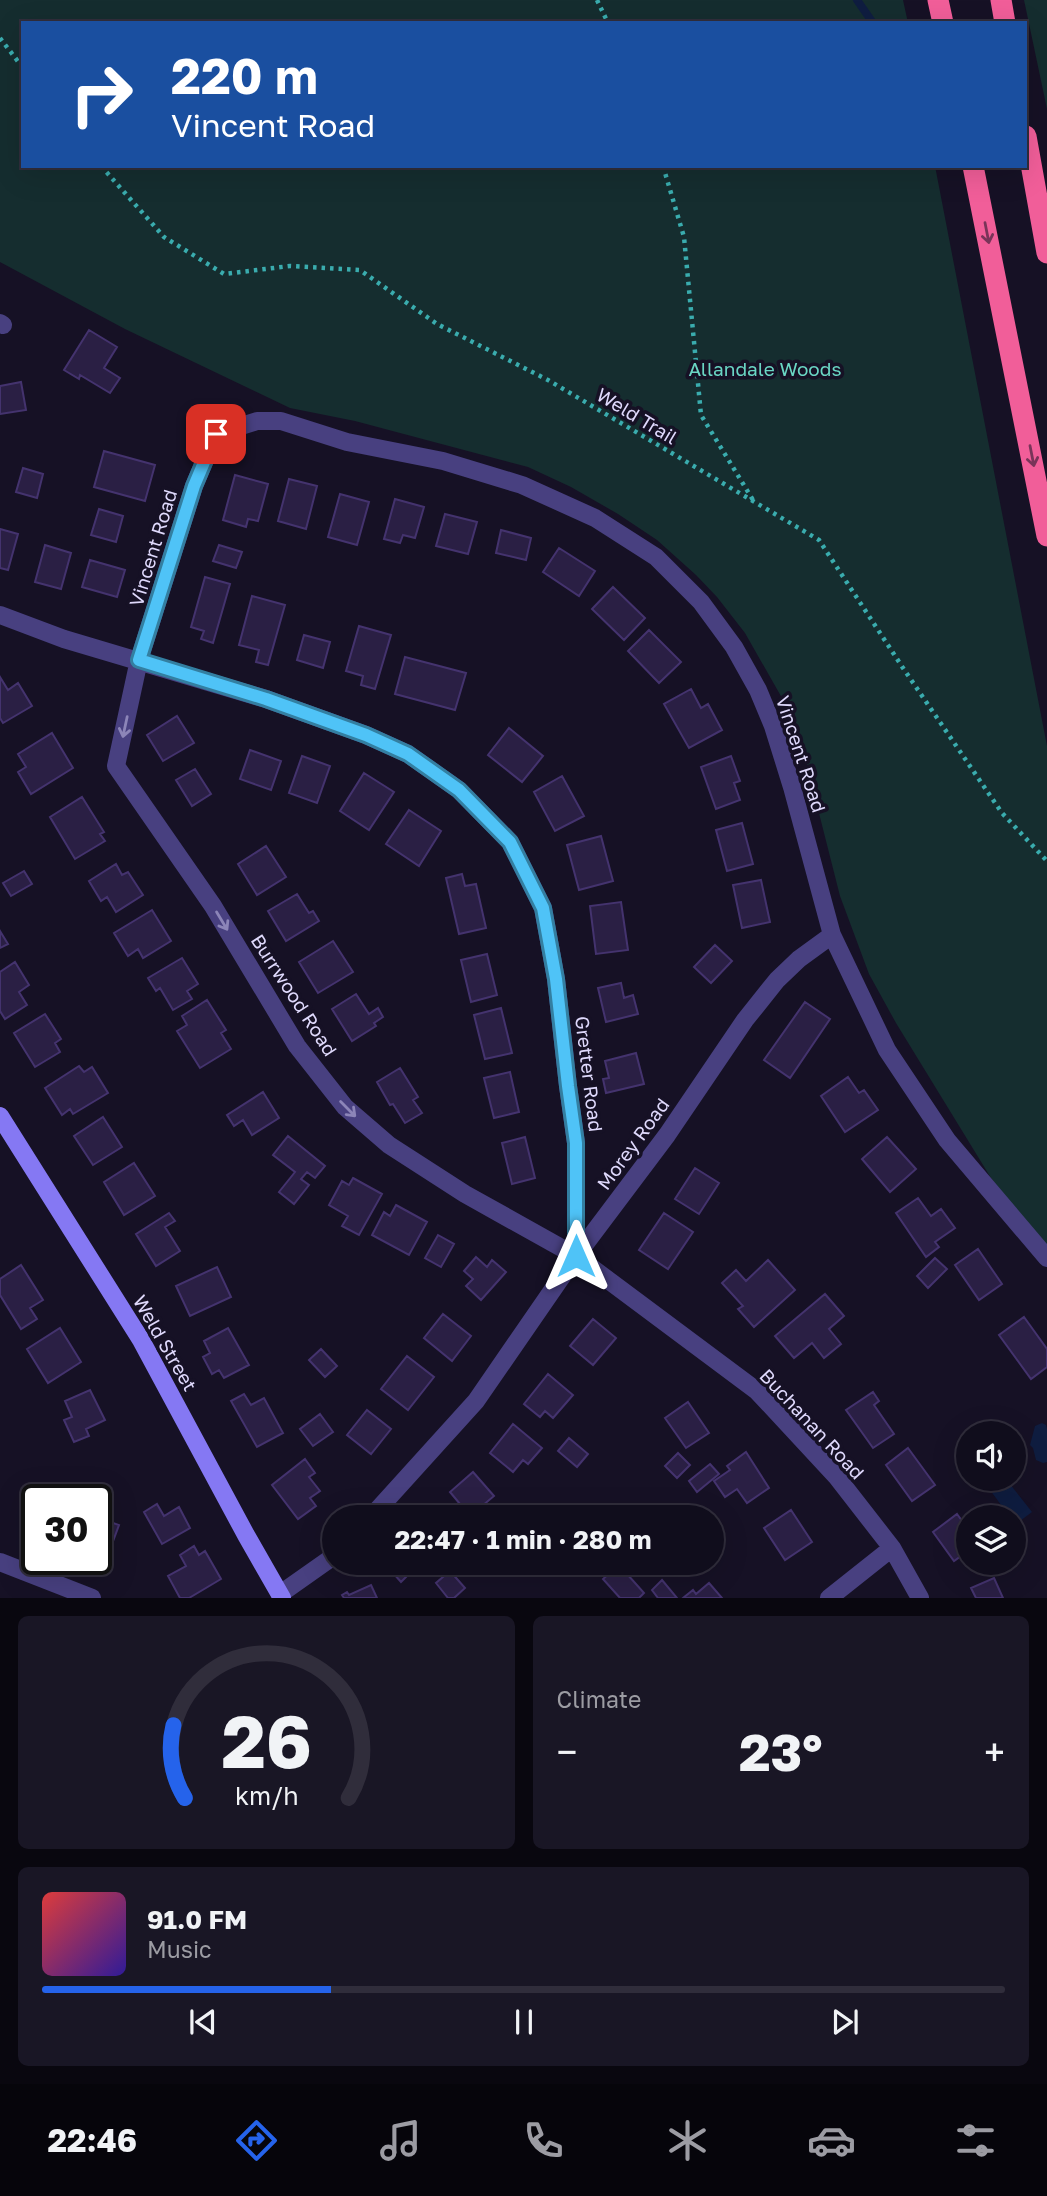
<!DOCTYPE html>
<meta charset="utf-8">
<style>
:root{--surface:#100d1c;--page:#191625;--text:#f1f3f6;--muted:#9c9ca3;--line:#302d3b;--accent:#2563eb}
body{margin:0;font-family:"Golos Text",sans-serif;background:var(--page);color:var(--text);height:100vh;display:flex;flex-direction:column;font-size:26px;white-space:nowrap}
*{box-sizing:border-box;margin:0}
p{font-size:23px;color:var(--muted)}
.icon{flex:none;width:38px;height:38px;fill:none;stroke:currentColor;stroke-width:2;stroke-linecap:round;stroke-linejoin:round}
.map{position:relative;height:1598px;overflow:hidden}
.details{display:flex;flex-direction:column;gap:18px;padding:18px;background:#09070f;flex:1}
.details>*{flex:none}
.guide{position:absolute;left:21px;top:21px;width:1006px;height:147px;border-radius:0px;box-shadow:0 7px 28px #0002,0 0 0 2px var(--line);background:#1a4fa0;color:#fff;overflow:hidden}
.buttons{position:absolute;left:956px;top:1421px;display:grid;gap:14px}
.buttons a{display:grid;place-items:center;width:70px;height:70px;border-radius:50%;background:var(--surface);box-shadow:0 7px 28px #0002,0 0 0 2px var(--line);font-size:35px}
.speed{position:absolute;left:21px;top:1484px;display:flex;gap:14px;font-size:35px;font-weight:700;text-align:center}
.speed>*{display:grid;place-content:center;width:91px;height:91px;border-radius:50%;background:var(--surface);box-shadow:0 7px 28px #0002,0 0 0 2px var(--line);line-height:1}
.speed .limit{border:4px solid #111;border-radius:10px;background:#fff;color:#111}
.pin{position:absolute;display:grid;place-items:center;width:60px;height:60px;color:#fff;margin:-30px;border-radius:14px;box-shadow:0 4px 10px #0006}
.me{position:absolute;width:77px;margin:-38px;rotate:0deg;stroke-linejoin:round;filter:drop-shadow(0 0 5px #0008)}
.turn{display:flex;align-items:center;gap:24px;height:147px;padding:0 35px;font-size:32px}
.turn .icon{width:91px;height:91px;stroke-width:2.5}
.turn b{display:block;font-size:49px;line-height:60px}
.big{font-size:52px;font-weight:700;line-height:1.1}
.details .widget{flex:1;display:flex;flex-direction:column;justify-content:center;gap:10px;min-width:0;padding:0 24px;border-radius:10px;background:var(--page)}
.details .dial{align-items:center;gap:0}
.dial svg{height:182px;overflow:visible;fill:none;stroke:var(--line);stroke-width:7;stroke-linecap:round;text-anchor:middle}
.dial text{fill:var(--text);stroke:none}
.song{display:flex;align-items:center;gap:21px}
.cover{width:84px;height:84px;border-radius:10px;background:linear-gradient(135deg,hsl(0 70% 55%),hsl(250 70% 35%))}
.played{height:7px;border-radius:4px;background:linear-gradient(90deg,var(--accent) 30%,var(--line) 30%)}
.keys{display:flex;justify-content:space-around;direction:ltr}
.heat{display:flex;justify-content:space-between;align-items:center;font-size:38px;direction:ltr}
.details .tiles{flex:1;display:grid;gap:18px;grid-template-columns:1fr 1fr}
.widget:last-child{grid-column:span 2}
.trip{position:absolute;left:322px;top:1505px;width:402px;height:70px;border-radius:35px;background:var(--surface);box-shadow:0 7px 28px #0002,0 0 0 2px var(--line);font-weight:700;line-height:70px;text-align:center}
.tab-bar{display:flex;height:112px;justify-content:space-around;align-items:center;background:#06050b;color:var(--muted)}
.tab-bar .icon{width:49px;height:49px}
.tab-bar .selected{color:var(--accent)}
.tab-bar b{font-size:32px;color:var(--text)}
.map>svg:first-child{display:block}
.green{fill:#152d2f}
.water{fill:#0f1d40}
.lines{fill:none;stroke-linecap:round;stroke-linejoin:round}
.stream{stroke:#0f1d40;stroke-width:8}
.building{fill:#2a1f44;stroke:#44336e;stroke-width:2}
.path{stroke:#3aacae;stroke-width:4.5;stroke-dasharray:3.5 5;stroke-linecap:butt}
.street{stroke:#484080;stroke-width:18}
.secondary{stroke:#8578f3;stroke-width:18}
.highway{stroke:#f15e99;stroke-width:21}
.oneway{stroke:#793459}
.oneway2{stroke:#8c85b8}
.route-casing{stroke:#337fa1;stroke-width:18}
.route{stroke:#4fc3f7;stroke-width:12}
.labels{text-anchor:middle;stroke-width:7;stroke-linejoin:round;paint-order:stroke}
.park-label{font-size:19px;fill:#6ad6c4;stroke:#161125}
.street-label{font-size:19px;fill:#dfd9fc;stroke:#161125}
</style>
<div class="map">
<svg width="1047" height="1598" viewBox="0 0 1047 1598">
<rect width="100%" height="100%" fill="#161125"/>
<path class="green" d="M0,0H903L908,23H23V166H935L1047,746V1251L991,1178L896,1023L869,974L840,896L804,754L782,698L745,633L717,597L696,575L657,540L618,514L571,487L528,467L355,421L290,408L125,329L0,262Z
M1024,0H1047V109Z"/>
<path class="water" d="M1042,1423L1046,1425L1047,1429V1462L1043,1463L1036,1460L1033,1448L1030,1445L1035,1426Z
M1006,1479L1032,1512L1016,1524L1013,1517H1010L990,1490Z"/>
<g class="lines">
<path class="stream" d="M857,0L873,23"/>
</g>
<path class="building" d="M89,330L117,347L104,368L120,378L110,393L80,375L79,379L64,370Z
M21,382L26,410L0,414V386Z
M104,451L155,465L145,501L94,487Z
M23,468L43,474L37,498L16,492Z
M235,475L268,484L258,521L248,519L246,527L223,520Z
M289,479L317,486L306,529L278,521Z
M340,494L369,502L357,545L328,537Z
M395,499L424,507L415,538L403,535L400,543L384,539Z
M99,509L123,516L116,542L91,535Z
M445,514L477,522L468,554L436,546Z
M0,529L18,534L8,570L0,568Z
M501,530L531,538L526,560L496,553Z
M45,545L71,553L61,589L35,582Z
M219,545L242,552L236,568L213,561Z
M559,548L595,571L579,596L543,572Z
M90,560L125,570L117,597L82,587Z
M205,577L230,584L213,643L201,639L204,631L191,627Z
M613,587L645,618L624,640L592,609Z
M252,596L285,605L268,665L256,662L259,650L239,645Z
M359,626L391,635L375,689L361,685L363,676L346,671Z
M649,630L681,662L659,683L628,651Z
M304,635L330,642L323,668L297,660Z
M405,657L466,673L455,710L395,694Z
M0,677L8,690L18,683L32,706L3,723L0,718Z
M691,689L701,708L708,704L722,730L689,748L664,704Z
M177,716L194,743L163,761L147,735Z
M509,728L543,756L522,782L488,755Z
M52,733L73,768L31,794L18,772L26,767L18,754Z
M250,750L281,761L271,790L240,779Z
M302,756L330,766L317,803L289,793Z
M731,756L740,781L734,783L740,800L716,809L701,767Z
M195,769L211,794L192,806L176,780Z
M364,773L394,792L369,830L340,811Z
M562,776L584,816L555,831L534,792Z
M82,797L104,832L100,834L105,841L75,859L50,817Z
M409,810L441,831L419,866L386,844Z
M742,823L753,864L727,871L716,830Z
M601,836L613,881L579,890L567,845Z
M266,846L286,877L257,895L238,864Z
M116,864L122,875L128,872L143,895L116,912L107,897L101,901L89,881Z
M24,871L32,884L11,896L3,883Z
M462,874L465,886L476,884L486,928L459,934L446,878Z
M761,880L770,922L742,928L733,885Z
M297,894L309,913L313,911L319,921L286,941L268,911Z
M621,902L628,950L596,954L590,906Z
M152,910L171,941L143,958L138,949L128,956L114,933Z
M0,931L8,944L0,948Z
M333,941L353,972L318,993L299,962Z
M715,945L732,961L711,983L694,967Z
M487,954L497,995L471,1002L461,960Z
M182,958L198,984L187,991L192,999L173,1010L160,988L156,991L148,978Z
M15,962L29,985L19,992L27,1005L5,1019L0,1011V972Z
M621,983L624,998L633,995L638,1014L606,1022L598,988Z
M356,994L369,1014L378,1008L383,1017L374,1023L376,1026L352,1041L332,1009Z
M207,1000L226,1030L221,1033L231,1049L200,1068L177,1031L187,1025L182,1016Z
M805,1002L830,1019L790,1078L764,1060Z
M501,1008L512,1053L485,1059L474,1015Z
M45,1014L61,1039L55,1043L60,1052L35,1067L14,1033Z
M636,1053L644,1084L606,1093L603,1079L609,1078L605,1061Z
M79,1066L84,1072L92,1067L108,1093L73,1114L70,1109L62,1115L45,1088Z
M400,1068L418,1097L413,1100L422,1113L405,1123L393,1104L390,1105L377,1082Z
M510,1072L519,1112L494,1118L484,1078Z
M848,1077L859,1093L864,1090L878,1110L845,1132L821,1096Z
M263,1092L279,1118L252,1135L243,1120L234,1126L227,1115Z
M103,1117L122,1147L93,1165L74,1136Z
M288,1136L325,1166L315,1178L307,1172L301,1179L309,1185L294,1204L279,1192L295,1172L273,1155Z
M525,1137L535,1178L512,1184L502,1143Z
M887,1137L916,1169L890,1192L862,1159Z
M134,1163L155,1196L124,1215L104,1182Z
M695,1168L719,1183L699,1214L675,1199Z
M353,1178L382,1194L359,1235L342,1226L348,1216L329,1205L342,1181L349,1185Z
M918,1198L931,1216L941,1209L955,1228L935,1242L939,1247L926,1257L896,1213Z
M396,1205L427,1222L409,1255L372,1235L384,1212L390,1216Z
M169,1213L175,1221L165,1227L180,1251L156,1266L136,1234Z
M664,1213L693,1232L668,1269L639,1250Z
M438,1235L454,1244L441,1267L425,1258Z
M978,1249L1002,1284L979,1300L955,1265Z
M476,1257L487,1267L492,1260L506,1272L481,1300L466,1286L473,1279L464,1271Z
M935,1258L947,1269L928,1288L917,1276Z
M768,1260L795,1290L754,1327L738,1309L743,1306L722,1283L736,1270L746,1281Z
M21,1265L43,1300L30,1308L37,1319L21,1329L0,1295V1279Z
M217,1267L231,1297L190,1316L176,1286Z
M825,1294L844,1316L829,1329L841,1344L824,1358L812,1343L794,1358L775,1336Z
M443,1314L471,1336L452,1361L424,1338Z
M1024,1317L1047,1349V1367L1031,1379L999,1335Z
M593,1319L616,1338L593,1365L570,1346Z
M60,1328L81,1362L48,1383L27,1349Z
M228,1328L249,1365L224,1378L219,1370L212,1374L203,1357L210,1353L204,1341Z
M321,1349L337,1366L325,1377L309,1360Z
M407,1356L434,1377L408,1410L381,1389Z
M548,1374L573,1395L553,1418L545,1411L540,1417L524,1404Z
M90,1390L105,1420L86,1429L89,1436L74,1442L64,1420L72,1417L65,1401Z
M873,1392L879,1401L874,1405L894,1434L873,1448L846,1410Z
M244,1394L251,1405L264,1398L283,1433L257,1447L231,1401Z
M688,1402L709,1433L686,1448L665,1418Z
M367,1410L391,1429L371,1454L347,1435Z
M320,1414L333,1432L313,1446L300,1429Z
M513,1424L542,1448L528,1464L523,1460L513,1472L490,1453Z
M569,1438L588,1454L577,1467L558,1451Z
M908,1448L935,1485L912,1501L886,1465Z
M746,1452L769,1488L747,1503L737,1489L725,1497L714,1481L730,1470L727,1466Z
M678,1453L690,1465L677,1478L665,1466Z
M305,1459L315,1473L309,1477L320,1491L310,1498L316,1506L298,1519L272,1485Z
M710,1464L719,1474L697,1492L689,1481Z
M473,1472L494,1496L470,1516L450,1492Z
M157,1504L164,1516L179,1507L190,1528L162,1544L144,1512Z
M791,1510L812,1542L785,1560L764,1528Z
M957,1514L968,1529V1551L954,1561L933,1532Z
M96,1517L119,1525L105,1563L96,1559Z
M194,1546L199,1555L205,1551L221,1579L189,1598H180L168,1576L186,1566L180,1555Z
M389,1563H406L413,1570L401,1582L386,1565Z
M502,1563H518L510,1571Z
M619,1565L644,1593L639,1598H620L603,1579Z
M450,1571L465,1588L454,1598H448L436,1583Z
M994,1578L1003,1598H976L971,1588Z
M662,1580L677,1598H658L652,1590Z
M709,1583L722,1598H683L693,1590L696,1594Z
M371,1585L377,1598H344L342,1595L347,1592L349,1595Z"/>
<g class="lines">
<path class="path" d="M597,0L608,23
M0,38L23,68
M101,166L164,237L224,274L290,266L360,270L437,324L548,380L819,540L903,668L1002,813L1047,861
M663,166L684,237L701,415L753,500"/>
<path class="street" d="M0,323L3,325
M0,615L64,639L266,699L366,735L408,754L459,790L510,842L543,908L556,979L568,1086L576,1143V1256
M371,1517L476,1401L576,1256L667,1135L745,1020L777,980L799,959L832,935
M0,1562L92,1598
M280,1594L334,1556
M829,1598L892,1548
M920,1598L892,1548L836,1476L757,1391L576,1256L465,1194L389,1145L345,1107L297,1046L213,906L116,766L139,660L194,486L216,434L257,421H281L347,442L443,461L522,485L595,518L656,557L701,602L734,647L758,690L773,726L792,787L832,935L887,1050L947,1140L1047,1258"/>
<path class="secondary" d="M0,1116L141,1340L246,1535L282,1598"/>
<path class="highway" d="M938,0L943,23
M1001,0L1005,23
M1026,136L1047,253
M973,166L1047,536"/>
</g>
<defs><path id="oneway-shaft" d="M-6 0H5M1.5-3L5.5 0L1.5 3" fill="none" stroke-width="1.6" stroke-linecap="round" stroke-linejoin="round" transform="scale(1.75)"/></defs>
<g class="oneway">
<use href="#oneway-shaft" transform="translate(987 233) rotate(79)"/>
<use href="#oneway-shaft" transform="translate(1032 456) rotate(79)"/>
</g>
<g class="oneway2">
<use href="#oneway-shaft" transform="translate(125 727) rotate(102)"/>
<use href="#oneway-shaft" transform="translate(222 921) rotate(59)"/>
<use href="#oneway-shaft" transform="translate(348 1109) rotate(45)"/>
</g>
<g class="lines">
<defs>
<path id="route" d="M216,434L194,486L139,660L266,699L366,735L408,754L459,790L510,842L543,908L556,979L568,1086L576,1143V1256"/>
</defs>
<use href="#route" class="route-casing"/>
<use href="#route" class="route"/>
</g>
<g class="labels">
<g class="park-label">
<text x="765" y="376">Allandale Woods</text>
</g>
<g class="street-label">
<text transform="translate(637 416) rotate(31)" y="7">Weld Trail</text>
<text transform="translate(153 548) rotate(-73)" y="7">Vincent Road</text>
<text transform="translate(801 754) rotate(72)" y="7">Vincent Road</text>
<text transform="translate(294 995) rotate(57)" y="7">Burrwood Road</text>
<text transform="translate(589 1074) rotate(83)" y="7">Gretter Road</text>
<text transform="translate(633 1144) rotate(-54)" y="7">Morey Road</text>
<text transform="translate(165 1343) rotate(60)" y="7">Weld Street</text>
<text transform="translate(812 1424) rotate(47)" y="7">Buchanan Road</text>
</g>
</g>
</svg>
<div class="buttons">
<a><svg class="icon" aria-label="sound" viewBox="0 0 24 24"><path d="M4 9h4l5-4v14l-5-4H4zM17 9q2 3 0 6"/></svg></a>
<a><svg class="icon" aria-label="layers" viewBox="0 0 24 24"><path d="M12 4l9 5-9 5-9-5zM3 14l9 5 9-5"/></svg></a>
</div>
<div class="speed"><div class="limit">30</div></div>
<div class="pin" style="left:216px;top:434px;background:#d93025"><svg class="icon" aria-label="arrive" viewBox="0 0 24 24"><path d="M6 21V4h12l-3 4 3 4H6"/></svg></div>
<svg class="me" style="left:576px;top:1256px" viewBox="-20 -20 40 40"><path d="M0-17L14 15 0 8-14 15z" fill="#4fc3f7" stroke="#fff" stroke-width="4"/></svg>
<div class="trip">22:47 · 1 min · 280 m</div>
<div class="guide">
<div class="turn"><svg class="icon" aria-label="right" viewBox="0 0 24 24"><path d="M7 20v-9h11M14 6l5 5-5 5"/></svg><div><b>220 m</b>Vincent Road</div></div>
</div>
</div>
<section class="details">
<div class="tiles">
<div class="widget dial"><svg viewBox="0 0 100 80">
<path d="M14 69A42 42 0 1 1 86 69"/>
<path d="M14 69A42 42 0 0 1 9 37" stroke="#2563eb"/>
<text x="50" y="56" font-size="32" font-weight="700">26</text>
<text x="50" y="72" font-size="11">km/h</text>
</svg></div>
<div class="widget"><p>Climate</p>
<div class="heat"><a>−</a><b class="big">23°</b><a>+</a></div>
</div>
<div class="widget">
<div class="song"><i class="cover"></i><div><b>91.0 FM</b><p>Music</p></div></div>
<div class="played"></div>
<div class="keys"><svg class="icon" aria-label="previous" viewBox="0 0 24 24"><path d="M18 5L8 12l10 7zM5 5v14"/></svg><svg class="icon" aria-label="pause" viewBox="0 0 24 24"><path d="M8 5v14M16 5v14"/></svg><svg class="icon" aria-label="next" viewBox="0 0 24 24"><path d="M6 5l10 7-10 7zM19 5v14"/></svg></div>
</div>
</div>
</section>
<nav class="tab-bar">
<b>22:46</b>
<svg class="icon selected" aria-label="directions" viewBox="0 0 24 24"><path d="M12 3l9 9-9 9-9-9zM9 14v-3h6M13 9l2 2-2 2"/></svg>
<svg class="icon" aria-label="music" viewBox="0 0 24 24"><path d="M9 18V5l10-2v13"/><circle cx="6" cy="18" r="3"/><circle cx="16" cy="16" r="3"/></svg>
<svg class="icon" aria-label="phone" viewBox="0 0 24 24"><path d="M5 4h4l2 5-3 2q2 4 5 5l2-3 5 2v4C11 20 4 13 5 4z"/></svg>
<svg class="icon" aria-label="climate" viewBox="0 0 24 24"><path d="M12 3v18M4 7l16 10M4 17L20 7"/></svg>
<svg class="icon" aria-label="car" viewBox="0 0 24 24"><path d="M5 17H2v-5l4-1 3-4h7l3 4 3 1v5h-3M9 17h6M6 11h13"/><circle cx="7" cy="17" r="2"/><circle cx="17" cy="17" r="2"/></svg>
<svg class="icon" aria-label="filters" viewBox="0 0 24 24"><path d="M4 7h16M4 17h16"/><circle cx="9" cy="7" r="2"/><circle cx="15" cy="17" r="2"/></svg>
</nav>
